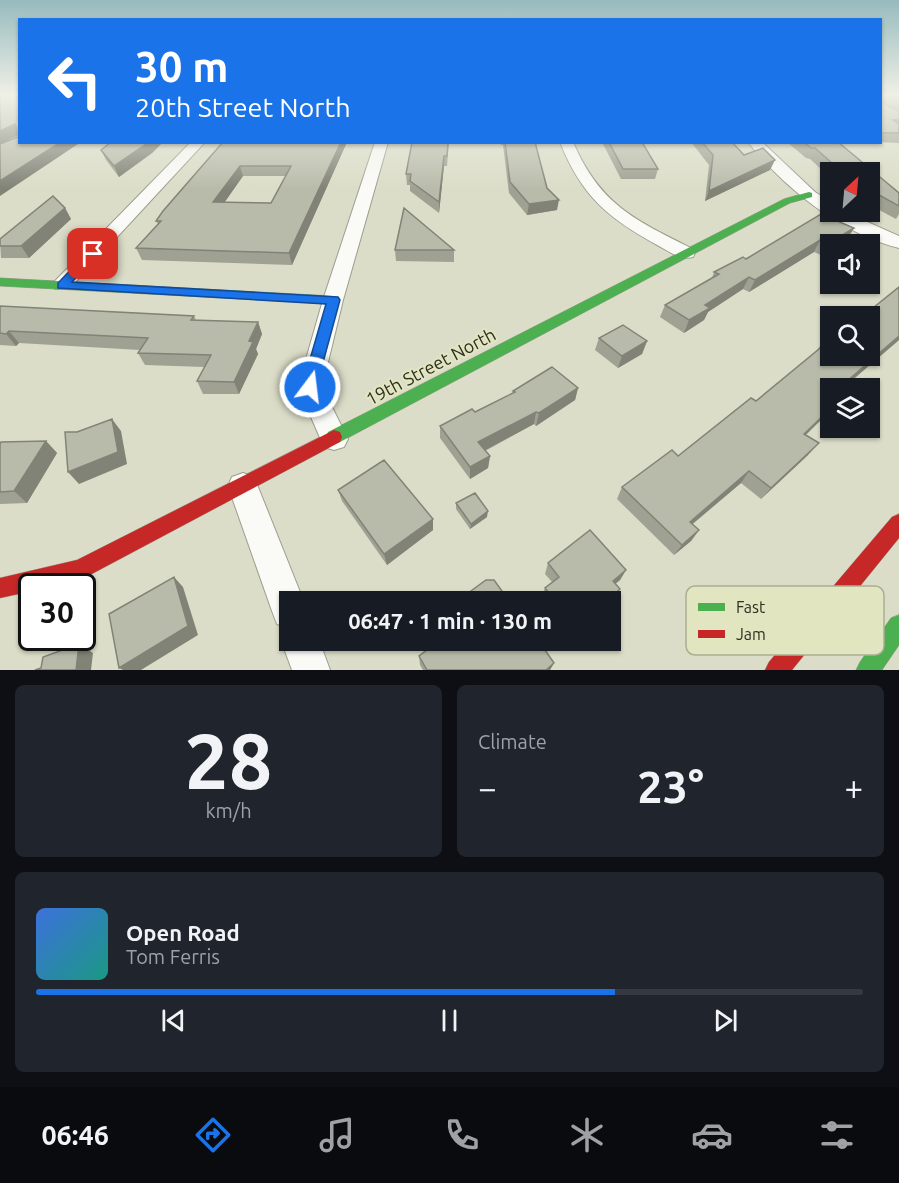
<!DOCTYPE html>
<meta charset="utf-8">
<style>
:root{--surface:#171b24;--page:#20242c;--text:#f1f3f6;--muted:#9ea1a6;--line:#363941;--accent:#1a73e8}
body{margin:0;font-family:Ubuntu,sans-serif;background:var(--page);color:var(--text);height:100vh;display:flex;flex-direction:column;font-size:22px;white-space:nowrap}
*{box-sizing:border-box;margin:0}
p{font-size:20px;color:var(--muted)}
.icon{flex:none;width:33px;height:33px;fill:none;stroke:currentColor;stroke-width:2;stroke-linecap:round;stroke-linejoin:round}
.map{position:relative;height:670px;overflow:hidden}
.sheet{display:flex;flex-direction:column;gap:15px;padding:15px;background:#0d0f14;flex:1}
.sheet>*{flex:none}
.banner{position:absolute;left:18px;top:18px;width:864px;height:126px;border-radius:0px;box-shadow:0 2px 4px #0004;background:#1a73e8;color:#fff;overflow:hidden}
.needle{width:39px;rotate:26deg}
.fabs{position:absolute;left:820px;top:162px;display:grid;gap:12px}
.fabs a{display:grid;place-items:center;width:60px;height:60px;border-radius:0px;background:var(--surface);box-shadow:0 2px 4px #0004;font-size:30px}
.speed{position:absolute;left:18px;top:573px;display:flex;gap:12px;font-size:30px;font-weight:700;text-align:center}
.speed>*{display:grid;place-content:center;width:78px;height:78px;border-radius:50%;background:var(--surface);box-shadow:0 2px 4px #0004;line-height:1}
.speed .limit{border:3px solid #111;border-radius:9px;background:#fff;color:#111}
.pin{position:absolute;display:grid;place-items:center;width:51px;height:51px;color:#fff;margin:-26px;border-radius:12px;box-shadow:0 3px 9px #0006}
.me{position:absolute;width:66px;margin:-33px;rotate:15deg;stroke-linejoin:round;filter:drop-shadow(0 0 4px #0008)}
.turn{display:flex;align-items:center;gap:21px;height:126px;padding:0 18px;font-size:27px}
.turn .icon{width:78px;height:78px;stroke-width:2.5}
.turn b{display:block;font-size:42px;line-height:51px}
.big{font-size:45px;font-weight:700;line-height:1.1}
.sheet .widget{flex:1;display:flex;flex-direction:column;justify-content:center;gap:9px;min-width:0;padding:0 21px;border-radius:9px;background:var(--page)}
.sheet .dial{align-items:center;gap:0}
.dial b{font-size:78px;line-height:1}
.song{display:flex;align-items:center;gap:18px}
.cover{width:72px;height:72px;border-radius:9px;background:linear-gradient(135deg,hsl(220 70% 55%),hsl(170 70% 35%))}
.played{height:6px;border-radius:3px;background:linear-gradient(90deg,var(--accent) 70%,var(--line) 70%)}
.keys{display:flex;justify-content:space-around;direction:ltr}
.heat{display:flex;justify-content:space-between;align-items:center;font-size:33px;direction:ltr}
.sheet .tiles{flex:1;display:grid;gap:15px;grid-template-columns:1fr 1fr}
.widget:last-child{grid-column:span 2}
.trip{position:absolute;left:279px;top:591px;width:342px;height:60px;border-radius:0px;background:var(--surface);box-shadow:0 2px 4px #0004;font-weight:700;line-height:60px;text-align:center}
.tab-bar{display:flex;height:96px;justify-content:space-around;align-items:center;background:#090b0e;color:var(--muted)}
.tab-bar .icon{width:42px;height:42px}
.tab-bar .current{color:var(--accent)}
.tab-bar b{font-size:27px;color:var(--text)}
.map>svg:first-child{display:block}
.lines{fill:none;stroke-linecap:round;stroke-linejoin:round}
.street-casing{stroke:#9c9e8e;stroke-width:2}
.fast-casing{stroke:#9c9e8e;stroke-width:1}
.jam-casing{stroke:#9c9e8e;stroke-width:1}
.street{fill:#fafaf7;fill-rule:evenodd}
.fast{fill:#4caf50;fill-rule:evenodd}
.jam{fill:#c62828;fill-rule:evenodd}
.wall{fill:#9fa192;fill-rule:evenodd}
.shaded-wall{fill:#828377}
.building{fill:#b9bbaa;stroke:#828377;stroke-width:1.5;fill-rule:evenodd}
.route{fill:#1a73e8;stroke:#114b97;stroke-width:1.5}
.labels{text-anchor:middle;stroke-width:4.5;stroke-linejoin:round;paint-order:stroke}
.street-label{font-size:18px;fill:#2d2e20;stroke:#e1e5c0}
.key{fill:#e1e5c0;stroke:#abae90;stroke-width:1.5}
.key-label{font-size:16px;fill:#2d2e20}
</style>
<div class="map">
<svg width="899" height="670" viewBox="0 0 899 670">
<rect width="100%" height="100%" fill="#dbddc8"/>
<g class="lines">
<defs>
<path id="street" d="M191,142H205L69,289H55L52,285L55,281Z
M375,142H388L343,300L322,387L348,439L344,447L334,450L324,447L298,387L323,300Z
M560,142H573C600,205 635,220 693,249L695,253L693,257C680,260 670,252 659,246C609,219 581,196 560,142Z
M748,142H762L815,192L831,202V212H845L899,236V248C842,234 784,188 748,142Z
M243,473L254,477L304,602H290V640H319L330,670H292L281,640L287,627L277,624L272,611L228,486L232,477Z"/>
<path id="fast" d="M809,192L812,193V197L790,203L340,442L334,444L328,442L326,437L328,432L784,199Z
M0,278L333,296L339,300L333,304L0,286Z
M899,615V645L882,670H856L860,662L891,618Z"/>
<path id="jam" d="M334,430L340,432L342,437L340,442L86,577L51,586H32V591L0,598V578L77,560Z
M899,514V538L792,670H765L769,662L892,517Z"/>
</defs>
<use href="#street" class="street-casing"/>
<use href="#fast" class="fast-casing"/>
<use href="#jam" class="jam-casing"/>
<use href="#street" class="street"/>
<use href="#fast" class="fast"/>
<use href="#jam" class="jam"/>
</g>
<path class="wall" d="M880,95H899V143L877,142H880Z
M111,142H163L152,153L119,177L106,160L101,150Z
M223,142H347L292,265L142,260L136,248L158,224L156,221ZM243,176H286L271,203H224Z
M449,142L447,166H444L439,213L410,191V185H407L406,174Z
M500,142H537L536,146L547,188L557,210L527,215L509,193L503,145H501Z
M602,142H642L658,169L655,179H621Z
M691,142H732L744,155L770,170L705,201L709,165Z
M787,142H838L899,193V214L896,219L870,205V172H831V178L810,159L806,158Z
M65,208L71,219L29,258H1L0,239Z
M854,228L847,239L831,244V249L821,255L814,252L749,292L743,289L708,312L704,320L684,333L660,317L665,305L712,278L714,272L746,259Z
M395,250H454V262L396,261Z
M0,306L194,316L196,320L258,322L262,334L256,349L258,354L239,394H203L197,381L205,367L145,365L138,353L140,350L19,343L16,346L0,345Z
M599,338L647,341L642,354L618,368L595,350Z
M826,338L899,340L843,388H831V410L806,435L808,455L761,499L741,483L692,524L699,530L691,541L674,555L617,499L622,487L678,456L756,401L817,350Z
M578,388L575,400L536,426L534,424L485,451L490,456L488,468L470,479L440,438V426L475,412L513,393V391Z
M46,441L57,453L27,503L0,504V444Z
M338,490L433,530L387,565L342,501Z
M456,503L487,517L470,529L456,509Z
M548,563L626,570L620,580L615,584L620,589L614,599L610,602H544L541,598L545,588L552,582L545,574Z
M419,656L554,663L550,670H423L420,665Z"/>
<path class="shaded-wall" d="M15,124L19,135L0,144V131Z
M61,142H81L0,196V181Z
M149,142H163L152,153L119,177L114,166Z
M341,142H347L292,265L289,253Z
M444,156V166L439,213V202Z
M775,160L770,170L705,201L709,191Z
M240,166L243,176L217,213L213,202Z
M559,200L557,210L527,215L529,204Z
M65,208L71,219L29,258L21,246Z
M854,228L847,239L839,244H831V249L821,255L828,244Z
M820,240L814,252L749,292L755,280Z
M749,277L743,289L708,312L704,320L684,333L689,320L705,305Z
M258,322L262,334L256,349L258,354L239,394L234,382L249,341Z
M9,331L19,343L16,346L6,334Z
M899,336V340L843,388H839Z
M647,341L642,354L618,368L622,356Z
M578,388L575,400L536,426L539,413Z
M831,408V410L794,446L804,434Z
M536,412L534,424L478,454V442Z
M112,419L121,431L127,464L79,484L68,472Z
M46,441L57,453L27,503L14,491Z
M819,443L808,455L761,499L771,488Z
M490,456L488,468L470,479V467Z
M749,471L741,483L682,533L690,522Z
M488,511L487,517L470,529L471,524Z
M433,519V530L387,565L384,554Z
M699,530L691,541L674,555L682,545Z
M626,570L620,580L607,591L613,581Z
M174,577L183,587L198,635L141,670H123L119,668Z
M620,589L614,599L610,602H606Z
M79,644L93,653L91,670H76Z
M554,663L550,670H546Z"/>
<path class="building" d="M0,95H20V131L17,130L15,124L0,131Z
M880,95H884L883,103L899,111V120H893L899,124V133H880Z
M889,95H899V99Z
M20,136V142H61L0,181V144Z
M111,142H149L114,166L101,150Z
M223,142H341L289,253L136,248L161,221H156L163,211ZM240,166H291L271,203L213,202Z
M412,142H448L447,156H444L439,202L410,181L411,174H406Z
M505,142H535L547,188L559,200L529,204L510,182Z
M609,142H642L658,169H623Z
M702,142H732L744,155L763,148L775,160L709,191L713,155Z
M804,142H838L899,193V206L870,190V172H842L815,148H811Z
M53,196L65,208L21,246H0V239Z
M404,208L454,250H395Z
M821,214L854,228L828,244L820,240L755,280L749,277L705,305L710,308L689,320L665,305L719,274L714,272L743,257L746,259Z
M899,287V336L839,388H831V408L804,434L819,443L771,488L749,471L690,522L699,530L682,545L622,487L672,450L678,456L751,398L756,401L830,340L826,338L831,334V356H870V316H863Z
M0,306L194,316L191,320L258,322L249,341L253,342L234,382L197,381L211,355L138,353L148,338L9,331L6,334L0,333Z
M623,325L647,341L622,356L599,338Z
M552,367L578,388L539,413L536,412L478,442L490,456L470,467L440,426L472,409L475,412L515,392L513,391Z
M112,419L118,452L68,472L65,432H77Z
M46,441L14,491L0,492V444L1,442Z
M384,460L433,519L384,554L338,490Z
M475,493L488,511L471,524L456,503Z
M590,530L626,570L613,581L620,589L606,602H556L545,588L559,577L548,563Z
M174,577L188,626L119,668L109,614Z
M486,580H494L510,602H461L460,599Z
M440,640H538L554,663L546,670H427L419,656Z
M79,644L76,670H35L41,668L43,657Z"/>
<linearGradient id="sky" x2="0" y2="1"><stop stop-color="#97babe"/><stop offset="0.5" stop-color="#eff0e6"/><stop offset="1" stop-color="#eff0e6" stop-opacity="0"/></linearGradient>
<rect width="899" height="189" fill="url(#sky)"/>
<path class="route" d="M93,250L98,254L72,282L338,297L340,300L315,392H304L302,387L326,304L58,288V283L89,251Z"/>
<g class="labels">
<g class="street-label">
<text transform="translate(431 367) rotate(-28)" y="6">19th Street North</text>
</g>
</g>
<rect x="686" y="586" width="198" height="69" rx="9" class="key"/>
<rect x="698" y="603" width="27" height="8" fill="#4caf50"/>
<rect x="698" y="630" width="27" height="8" fill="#c62828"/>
<g class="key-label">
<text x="736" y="613">Fast</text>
<text x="736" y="640">Jam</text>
</g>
</svg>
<div class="fabs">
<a><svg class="needle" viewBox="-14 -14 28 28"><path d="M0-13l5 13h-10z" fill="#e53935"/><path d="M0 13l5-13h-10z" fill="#9ea1a6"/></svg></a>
<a><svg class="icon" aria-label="sound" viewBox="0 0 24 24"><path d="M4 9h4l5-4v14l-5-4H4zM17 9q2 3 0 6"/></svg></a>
<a><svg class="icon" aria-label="search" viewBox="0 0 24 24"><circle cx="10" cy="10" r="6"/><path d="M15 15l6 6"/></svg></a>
<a><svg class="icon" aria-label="layers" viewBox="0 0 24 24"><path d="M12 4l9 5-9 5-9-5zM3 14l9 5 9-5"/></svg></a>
</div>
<div class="speed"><div class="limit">30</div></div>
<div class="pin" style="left:93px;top:254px;background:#d93025"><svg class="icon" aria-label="arrive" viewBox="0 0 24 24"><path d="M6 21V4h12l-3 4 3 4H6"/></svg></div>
<svg class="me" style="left:310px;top:387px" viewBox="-20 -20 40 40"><circle r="17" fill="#1a73e8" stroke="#fff" stroke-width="3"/><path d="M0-11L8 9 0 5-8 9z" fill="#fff"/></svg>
<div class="trip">06:47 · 1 min · 130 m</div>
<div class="banner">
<div class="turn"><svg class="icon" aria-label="left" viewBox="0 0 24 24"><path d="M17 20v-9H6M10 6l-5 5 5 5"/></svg><div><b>30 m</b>20th Street North</div></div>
</div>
</div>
<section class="sheet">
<div class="tiles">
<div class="widget dial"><b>28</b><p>km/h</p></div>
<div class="widget"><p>Climate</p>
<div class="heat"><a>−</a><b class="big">23°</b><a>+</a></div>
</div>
<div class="widget">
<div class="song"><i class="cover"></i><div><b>Open Road</b><p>Tom Ferris</p></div></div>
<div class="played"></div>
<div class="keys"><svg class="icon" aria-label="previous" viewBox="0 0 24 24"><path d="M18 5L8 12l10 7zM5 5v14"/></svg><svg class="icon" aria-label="pause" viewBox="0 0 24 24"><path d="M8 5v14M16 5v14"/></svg><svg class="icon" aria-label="next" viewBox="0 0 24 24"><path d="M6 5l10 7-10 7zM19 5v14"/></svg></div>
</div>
</div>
</section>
<nav class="tab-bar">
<b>06:46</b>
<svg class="icon current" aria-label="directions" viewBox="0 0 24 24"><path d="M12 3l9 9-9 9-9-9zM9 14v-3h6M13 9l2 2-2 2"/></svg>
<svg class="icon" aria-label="music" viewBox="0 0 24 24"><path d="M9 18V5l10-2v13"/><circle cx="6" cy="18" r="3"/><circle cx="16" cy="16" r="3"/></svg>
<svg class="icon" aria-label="phone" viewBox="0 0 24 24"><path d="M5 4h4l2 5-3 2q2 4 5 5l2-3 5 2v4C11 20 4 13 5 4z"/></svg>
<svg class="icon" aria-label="climate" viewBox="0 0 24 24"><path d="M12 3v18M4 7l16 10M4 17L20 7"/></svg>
<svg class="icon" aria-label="car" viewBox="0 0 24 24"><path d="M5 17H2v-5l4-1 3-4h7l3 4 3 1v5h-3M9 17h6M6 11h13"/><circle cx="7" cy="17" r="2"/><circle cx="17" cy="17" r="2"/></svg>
<svg class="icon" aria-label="filters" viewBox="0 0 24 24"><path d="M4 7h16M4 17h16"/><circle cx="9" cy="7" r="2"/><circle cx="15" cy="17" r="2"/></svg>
</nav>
